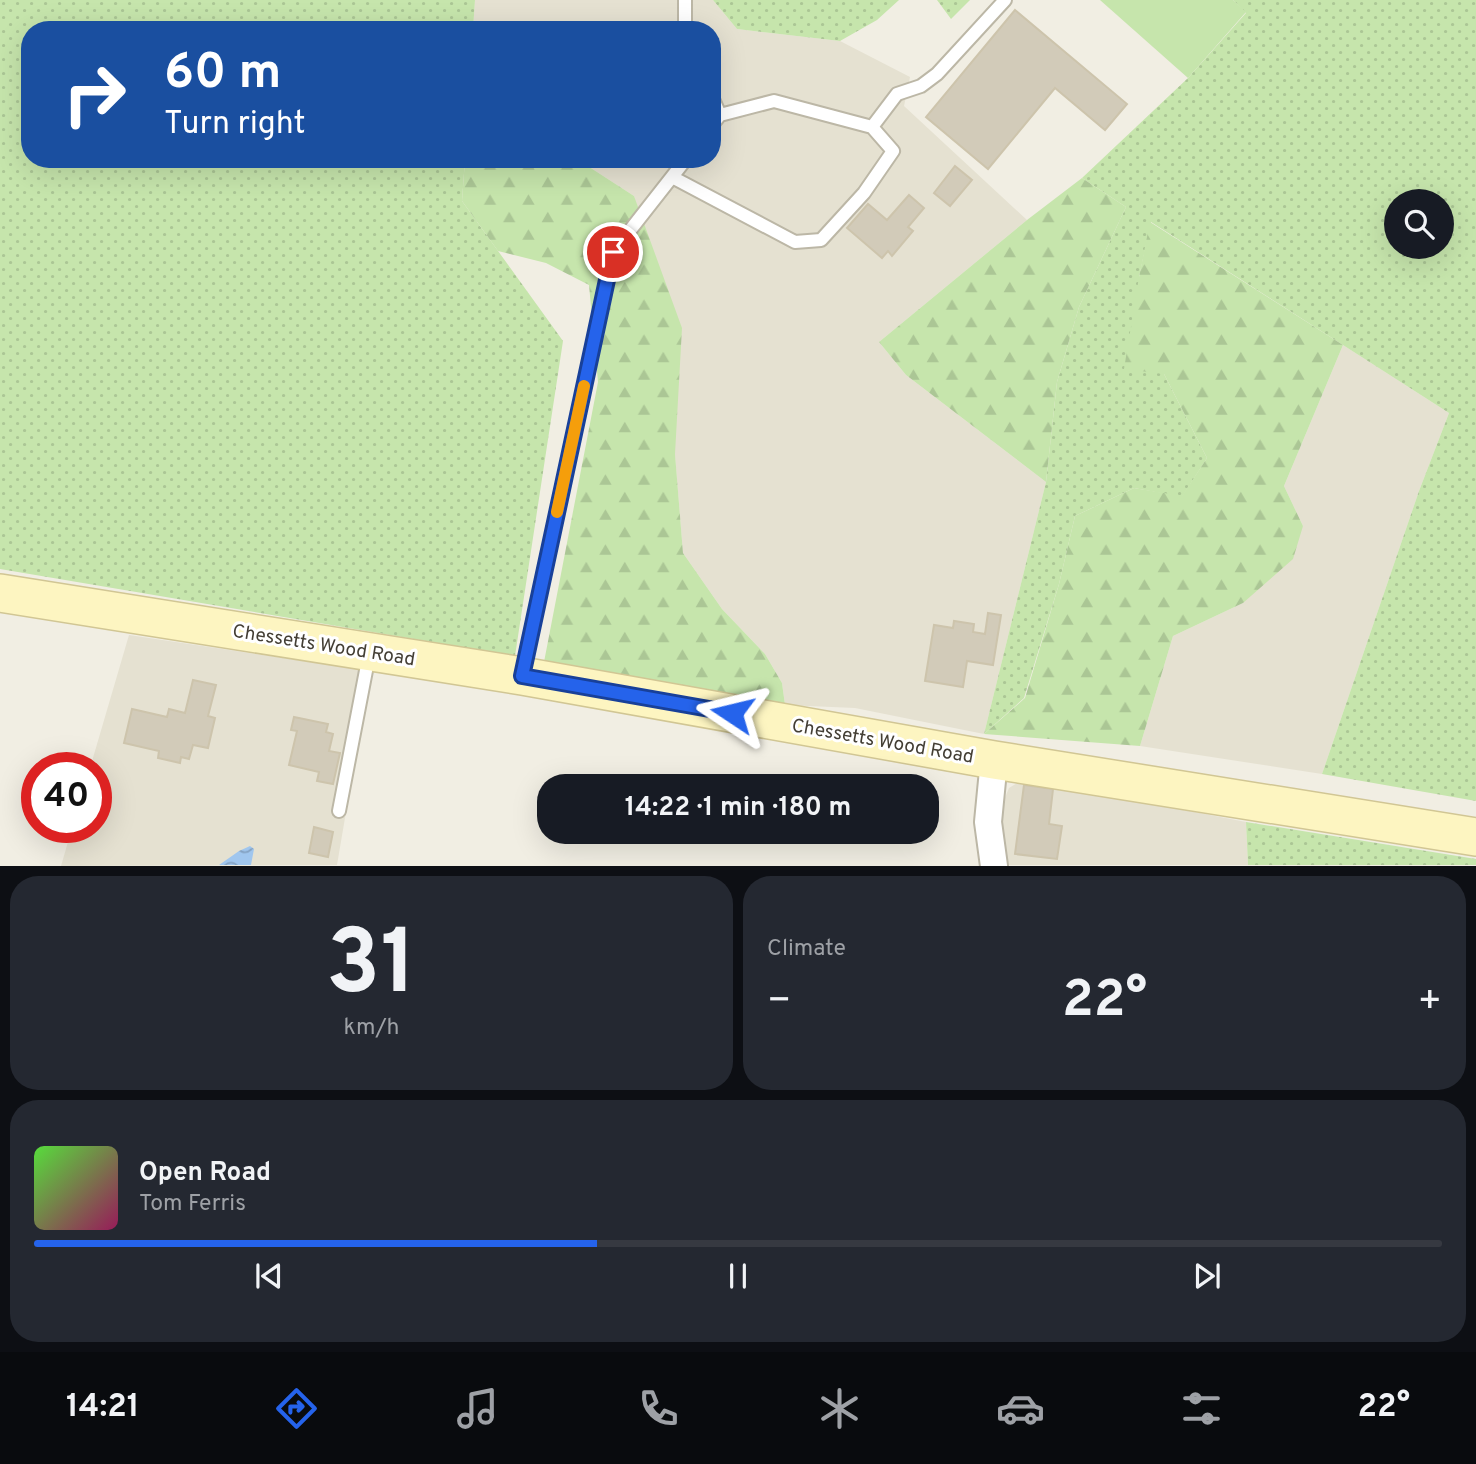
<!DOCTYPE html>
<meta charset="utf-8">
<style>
:root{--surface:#171b24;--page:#242831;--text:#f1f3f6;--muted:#9ea1a6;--line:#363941;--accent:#2563eb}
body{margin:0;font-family:Overpass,sans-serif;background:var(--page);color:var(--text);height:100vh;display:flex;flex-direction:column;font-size:26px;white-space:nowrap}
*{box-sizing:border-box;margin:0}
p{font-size:23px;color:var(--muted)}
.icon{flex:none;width:38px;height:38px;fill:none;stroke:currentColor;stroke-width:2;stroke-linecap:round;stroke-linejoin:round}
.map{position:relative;height:866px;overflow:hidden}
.details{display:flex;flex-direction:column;gap:10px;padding:10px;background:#0d0f14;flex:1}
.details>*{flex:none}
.guide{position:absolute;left:21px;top:21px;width:700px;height:147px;border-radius:28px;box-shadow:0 7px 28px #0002;background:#1a4fa0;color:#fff;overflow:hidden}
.controls{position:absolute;left:1384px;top:189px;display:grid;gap:14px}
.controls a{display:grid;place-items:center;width:70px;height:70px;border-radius:50%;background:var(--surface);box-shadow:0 7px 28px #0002;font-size:35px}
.speed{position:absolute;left:21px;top:752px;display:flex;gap:14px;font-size:35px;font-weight:700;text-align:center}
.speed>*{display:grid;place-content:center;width:91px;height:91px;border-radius:50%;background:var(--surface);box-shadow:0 7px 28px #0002;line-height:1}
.speed .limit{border:10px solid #d22;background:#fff;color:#111}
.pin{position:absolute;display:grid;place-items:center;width:60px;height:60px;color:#fff;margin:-30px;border:4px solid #fff;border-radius:50%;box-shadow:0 2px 7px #0007}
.me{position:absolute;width:77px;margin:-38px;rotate:280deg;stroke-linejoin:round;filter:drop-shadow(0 0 5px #0008)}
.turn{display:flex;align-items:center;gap:24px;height:147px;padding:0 28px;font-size:32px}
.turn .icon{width:91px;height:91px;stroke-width:2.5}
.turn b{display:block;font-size:49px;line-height:60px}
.big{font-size:52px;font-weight:700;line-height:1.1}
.details .widget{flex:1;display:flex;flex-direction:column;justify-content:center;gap:10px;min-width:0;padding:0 24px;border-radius:28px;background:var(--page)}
.details .dial{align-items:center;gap:0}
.dial b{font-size:91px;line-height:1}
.song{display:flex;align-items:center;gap:21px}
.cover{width:84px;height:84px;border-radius:10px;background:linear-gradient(135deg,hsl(110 70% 55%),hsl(330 70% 35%))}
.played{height:7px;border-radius:4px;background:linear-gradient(90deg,var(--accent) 40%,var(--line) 40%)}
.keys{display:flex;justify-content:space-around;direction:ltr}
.heat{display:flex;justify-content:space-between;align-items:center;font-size:38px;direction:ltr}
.details .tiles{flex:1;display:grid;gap:10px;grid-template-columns:1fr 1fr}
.widget:last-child{grid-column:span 2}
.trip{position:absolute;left:537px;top:774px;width:402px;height:70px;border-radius:28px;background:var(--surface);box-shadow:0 7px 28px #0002;font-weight:700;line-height:70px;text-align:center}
.tabs{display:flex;height:112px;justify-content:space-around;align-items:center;background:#090b0e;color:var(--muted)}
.tabs .icon{width:49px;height:49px}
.tabs .selected{color:var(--accent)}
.tabs b{font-size:32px;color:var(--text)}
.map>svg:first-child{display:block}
.residential{fill:#e5e1d1}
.grass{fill:url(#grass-dots);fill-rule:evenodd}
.forest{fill:url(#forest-firs)}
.park{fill:#c6e5ac}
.water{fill:url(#water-waves)}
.building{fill:#d2cbb9;stroke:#cdc4ac;stroke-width:2}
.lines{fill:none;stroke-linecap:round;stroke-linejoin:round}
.lane-casing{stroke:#bcb7a6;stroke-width:16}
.street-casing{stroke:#bcb7a6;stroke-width:30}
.secondary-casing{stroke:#d1c694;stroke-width:40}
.lane{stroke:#fff;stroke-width:12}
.street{stroke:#fff;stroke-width:26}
.secondary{stroke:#fdf5c1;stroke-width:37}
.route-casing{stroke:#184099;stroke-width:18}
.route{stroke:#2563eb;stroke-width:12}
.slow{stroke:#f59e0b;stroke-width:12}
.labels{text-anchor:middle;stroke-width:6;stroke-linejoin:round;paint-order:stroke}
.street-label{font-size:19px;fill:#433e34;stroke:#fff}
</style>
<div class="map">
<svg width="1476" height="866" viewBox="0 0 1476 866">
<defs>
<pattern id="grass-dots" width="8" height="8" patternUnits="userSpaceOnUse" patternTransform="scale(1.75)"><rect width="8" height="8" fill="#c6e5ac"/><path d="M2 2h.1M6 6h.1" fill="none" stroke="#abc695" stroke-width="1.8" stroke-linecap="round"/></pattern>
<pattern id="forest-firs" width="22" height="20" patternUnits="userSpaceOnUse" patternTransform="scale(1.75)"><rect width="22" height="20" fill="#c6e5ac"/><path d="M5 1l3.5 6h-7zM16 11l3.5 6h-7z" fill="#abc695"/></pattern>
<pattern id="water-waves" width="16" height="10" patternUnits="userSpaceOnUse" patternTransform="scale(1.75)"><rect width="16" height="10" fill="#a0c6ee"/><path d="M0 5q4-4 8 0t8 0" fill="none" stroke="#84a2c2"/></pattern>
</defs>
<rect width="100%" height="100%" fill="#f1eee3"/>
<path class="residential" d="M475,0H713L737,29L840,41L910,77L904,106L1027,220L879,342L906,375L1046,482L984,734L855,708L785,705L782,683L765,654L722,609L683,553L675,455L634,196L577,159H712V30H473Z
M1343,345L1449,413L1419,491L1322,774L1140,746L1173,636L1243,603L1303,526L1284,486Z
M129,635L370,671L337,865L61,866L72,828H96V768H90Z
M1024,779L1246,822L1248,865H1004L997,817L1009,788Z"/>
<path class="grass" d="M0,0H475L473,30H30V159H465L462,201L563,341L515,656L0,569Z
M713,0H899L877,20L840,41L737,29Z
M937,0H970L951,19Z
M1233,0H1476V801L1322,774L1419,491L1449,413L1151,222L1139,277L1164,374L1207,458L1182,497L1134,488L1075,516L1059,584L1024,698L984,734L1046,482L1057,382L1079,307L1126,207L1082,178L1188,78L1246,13ZM1396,201H1442V247H1396Z
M1246,822L1476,859V865H1248Z"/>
<path class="forest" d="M465,159H577L634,196L682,328L675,454L683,553L722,609L765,654L782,683L785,705L544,662L598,382L589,285L546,263L498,251L462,201Z
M1082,178L1126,207L1079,307L1057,382L1046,482L906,375L879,342L1027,220Z
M1150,222L1343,345L1284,486L1303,526L1293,559L1243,603L1173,636L1140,746L984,734L1025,698L1059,584L1075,516L1134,488L1182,496L1207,458L1164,374L1124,369L1139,277Z"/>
<path class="park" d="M1100,0H1233L1246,12L1188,78Z"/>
<path class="water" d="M250,846L254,849L251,865H219L239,851Z"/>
<path class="building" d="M1015,10L1127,104L1105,130L1055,88L988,169L926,117Z
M955,166L972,180L950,206L934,193Z
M909,195L924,208L908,227L913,231L892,256L888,251L882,258L847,228L868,204L887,220Z
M988,613L1001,615L993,665L967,661L963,687L925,681L934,625L953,628L954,621L974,624L973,632L985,634Z
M193,680L216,685L208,716L215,718L208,748L193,745L189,759L181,757L180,763L158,758L159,751L124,743L132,709L167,717L169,709L185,713Z
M294,717L328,724L326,732L333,734L329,751L340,753L333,784L317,781L319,772L289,765L297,731L291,730Z
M1024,785L1053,789L1049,824L1062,826L1057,859L1015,854Z
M314,827L333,832L328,857L309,853Z"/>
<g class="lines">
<defs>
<path id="lane" d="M685,30V0
M712,97L720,115L712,125
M872,127L897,94L921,86L937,74L1005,0
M672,177L795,242L821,240L864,193L893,151L872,127L774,101L720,115
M522,674L613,252L686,159
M339,811L369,655"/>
<path id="street" d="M994,866L988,822L994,760"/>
<path id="secondary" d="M0,593L522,676L994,760L1476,837"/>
</defs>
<use href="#lane" class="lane-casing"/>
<use href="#street" class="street-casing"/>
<use href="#secondary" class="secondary-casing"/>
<use href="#lane" class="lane"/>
<use href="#street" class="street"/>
<use href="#secondary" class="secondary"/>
</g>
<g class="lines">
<defs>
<path id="route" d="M613,252L522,676L732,713"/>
</defs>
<use href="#route" class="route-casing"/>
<use href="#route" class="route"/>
<path class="slow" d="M557,512L584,386"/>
</g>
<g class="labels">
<g class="street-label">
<text transform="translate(324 644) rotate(9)" y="7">Chessetts Wood Road</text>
<text transform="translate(883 740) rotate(10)" y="7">Chessetts Wood Road</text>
</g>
</g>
</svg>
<div class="controls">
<a><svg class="icon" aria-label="search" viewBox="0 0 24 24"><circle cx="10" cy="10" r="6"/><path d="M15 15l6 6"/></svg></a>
</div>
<div class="speed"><div class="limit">40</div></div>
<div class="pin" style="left:613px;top:252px;background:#d93025"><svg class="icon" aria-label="arrive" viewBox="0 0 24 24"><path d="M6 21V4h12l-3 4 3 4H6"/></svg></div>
<svg class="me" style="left:732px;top:713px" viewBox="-20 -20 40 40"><path d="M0-17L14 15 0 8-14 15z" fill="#2563eb" stroke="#fff" stroke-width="4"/></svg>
<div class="trip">14:22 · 1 min · 180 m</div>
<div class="guide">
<div class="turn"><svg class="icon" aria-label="right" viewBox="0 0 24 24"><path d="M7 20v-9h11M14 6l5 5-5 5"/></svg><div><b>60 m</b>Turn right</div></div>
</div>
</div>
<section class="details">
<div class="tiles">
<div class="widget dial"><b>31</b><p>km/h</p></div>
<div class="widget"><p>Climate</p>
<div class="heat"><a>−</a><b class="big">22°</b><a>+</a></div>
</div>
<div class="widget">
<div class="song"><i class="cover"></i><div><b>Open Road</b><p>Tom Ferris</p></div></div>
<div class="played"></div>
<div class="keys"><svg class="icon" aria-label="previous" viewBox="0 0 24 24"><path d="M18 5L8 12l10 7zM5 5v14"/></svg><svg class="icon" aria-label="pause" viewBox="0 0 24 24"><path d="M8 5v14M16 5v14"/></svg><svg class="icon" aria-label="next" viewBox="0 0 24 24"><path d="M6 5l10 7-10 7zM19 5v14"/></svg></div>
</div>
</div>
</section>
<nav class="tabs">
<b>14:21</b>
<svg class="icon selected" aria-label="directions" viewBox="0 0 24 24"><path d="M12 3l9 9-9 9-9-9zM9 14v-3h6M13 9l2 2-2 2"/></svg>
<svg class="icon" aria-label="music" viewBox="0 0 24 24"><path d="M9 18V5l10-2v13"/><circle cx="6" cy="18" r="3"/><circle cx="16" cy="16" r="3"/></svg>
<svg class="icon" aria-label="phone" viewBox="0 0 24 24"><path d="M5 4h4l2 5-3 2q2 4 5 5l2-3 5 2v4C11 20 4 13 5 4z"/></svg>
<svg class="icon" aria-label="climate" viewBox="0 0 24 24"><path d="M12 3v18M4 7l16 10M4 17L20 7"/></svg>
<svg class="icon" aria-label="car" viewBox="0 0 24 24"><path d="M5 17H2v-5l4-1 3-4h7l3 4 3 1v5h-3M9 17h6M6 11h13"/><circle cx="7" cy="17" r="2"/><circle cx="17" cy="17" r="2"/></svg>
<svg class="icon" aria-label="filters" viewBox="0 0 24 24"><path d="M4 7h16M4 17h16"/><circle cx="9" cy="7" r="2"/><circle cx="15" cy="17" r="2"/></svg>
<b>22°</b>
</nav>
